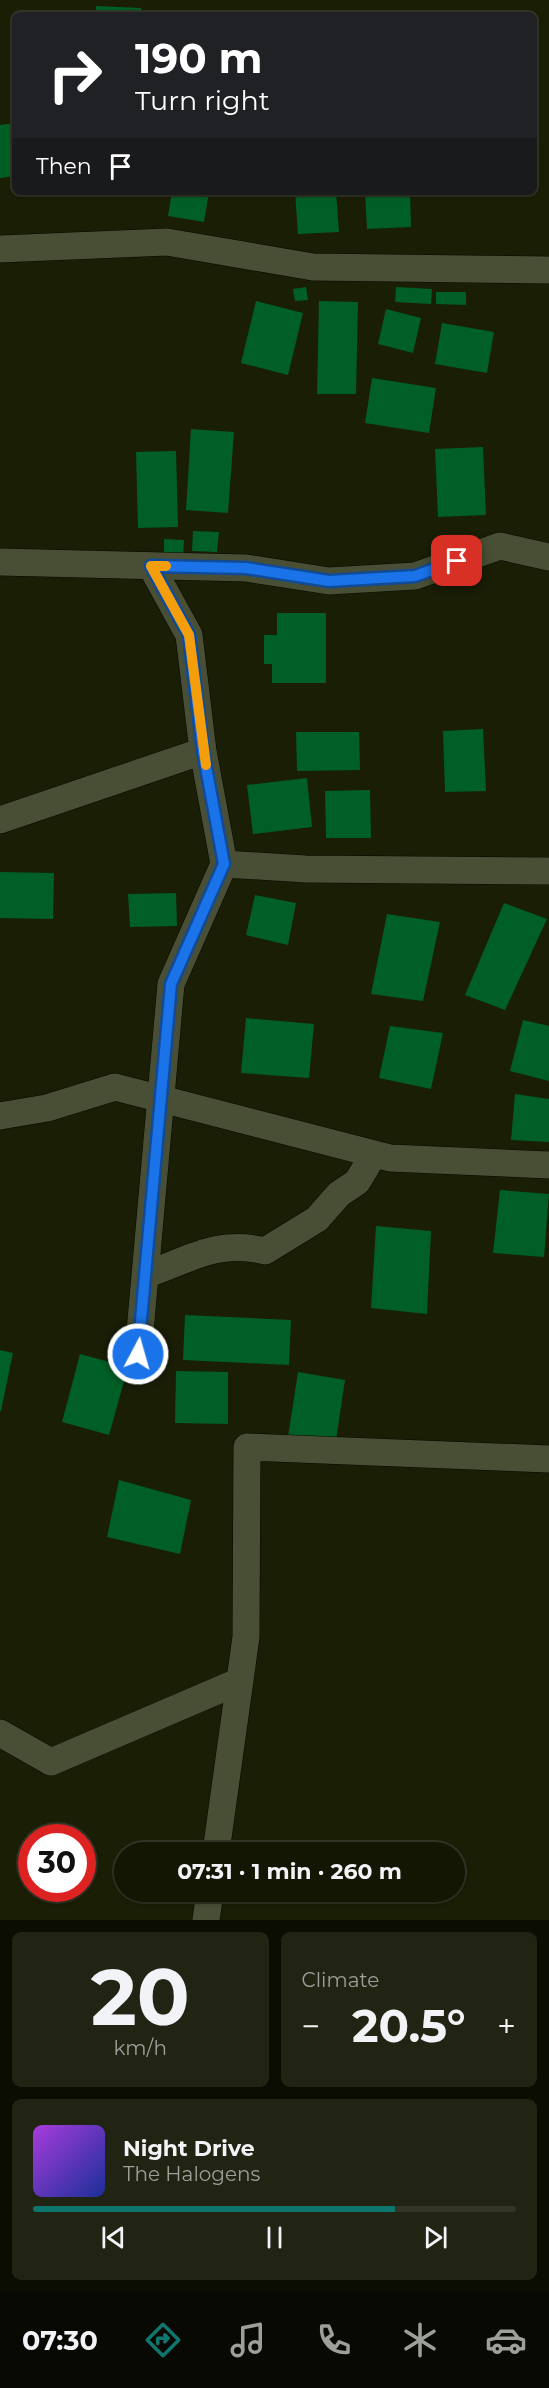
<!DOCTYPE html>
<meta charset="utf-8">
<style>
:root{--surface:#141604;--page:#212313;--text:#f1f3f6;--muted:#9d9f9a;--line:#333526;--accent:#0f766e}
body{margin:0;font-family:Montserrat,sans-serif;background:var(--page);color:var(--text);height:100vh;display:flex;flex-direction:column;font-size:22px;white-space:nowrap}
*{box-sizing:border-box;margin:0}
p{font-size:20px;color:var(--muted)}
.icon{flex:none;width:33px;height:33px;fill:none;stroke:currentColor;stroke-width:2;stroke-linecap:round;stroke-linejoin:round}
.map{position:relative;height:1920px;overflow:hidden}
.side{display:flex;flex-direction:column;gap:12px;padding:12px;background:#0b0c02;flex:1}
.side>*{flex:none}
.hud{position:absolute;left:12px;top:12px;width:525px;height:183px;border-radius:9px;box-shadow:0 2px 4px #0004,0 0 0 2px var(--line);background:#202124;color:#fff;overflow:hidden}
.speed{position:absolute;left:18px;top:1824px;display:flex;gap:12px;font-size:30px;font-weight:700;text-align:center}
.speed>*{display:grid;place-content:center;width:78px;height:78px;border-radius:50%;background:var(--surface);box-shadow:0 2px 4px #0004,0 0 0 2px var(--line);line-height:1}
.speed .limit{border:9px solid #d22;background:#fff;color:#111}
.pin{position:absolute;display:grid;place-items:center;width:51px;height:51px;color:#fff;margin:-26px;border-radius:12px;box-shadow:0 3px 9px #0006}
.me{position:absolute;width:66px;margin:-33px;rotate:6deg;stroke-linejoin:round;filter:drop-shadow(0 0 4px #0008)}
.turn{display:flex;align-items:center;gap:21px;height:126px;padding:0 24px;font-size:27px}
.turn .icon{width:78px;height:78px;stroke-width:2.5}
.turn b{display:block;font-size:42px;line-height:51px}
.then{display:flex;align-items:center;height:57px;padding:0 24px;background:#0003;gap:12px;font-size:22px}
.big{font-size:45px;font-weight:700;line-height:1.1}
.side .tile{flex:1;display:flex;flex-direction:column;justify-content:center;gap:9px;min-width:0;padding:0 21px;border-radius:9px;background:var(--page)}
.side .dial{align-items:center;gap:0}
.dial b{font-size:78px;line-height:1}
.song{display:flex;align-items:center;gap:18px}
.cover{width:72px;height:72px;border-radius:9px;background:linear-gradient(135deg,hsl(280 70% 55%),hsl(230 70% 35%))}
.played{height:6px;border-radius:3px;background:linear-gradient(90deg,var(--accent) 75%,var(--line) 75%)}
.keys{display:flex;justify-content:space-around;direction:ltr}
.heat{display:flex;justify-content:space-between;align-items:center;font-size:33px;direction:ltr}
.side .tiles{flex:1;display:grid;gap:12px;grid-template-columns:1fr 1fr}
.tile:last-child{grid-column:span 2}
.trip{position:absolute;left:114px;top:1842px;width:351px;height:60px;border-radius:30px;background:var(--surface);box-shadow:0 2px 4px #0004,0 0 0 2px var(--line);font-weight:700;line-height:60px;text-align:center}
.tab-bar{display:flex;height:96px;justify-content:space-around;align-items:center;background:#080902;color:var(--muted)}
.tab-bar .icon{width:42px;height:42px}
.tab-bar .active{color:var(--accent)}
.tab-bar b{font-size:27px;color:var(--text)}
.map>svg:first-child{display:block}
.building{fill:#005f25}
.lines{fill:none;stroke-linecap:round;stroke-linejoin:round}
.minor-casing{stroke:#060800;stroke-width:28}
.minor{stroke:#494f34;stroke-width:27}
.route-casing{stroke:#114b97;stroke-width:15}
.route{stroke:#1a73e8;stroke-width:10}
.slow{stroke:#f59e0b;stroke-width:10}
</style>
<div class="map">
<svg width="549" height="1920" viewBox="0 0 549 1920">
<rect width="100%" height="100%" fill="#1a1e05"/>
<path class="building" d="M96,6L141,8V15H96Z
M15,123V176L0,178V125Z
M172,192H209L204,222L168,216Z
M295,192H336L339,232L298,234Z
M365,192H410L411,227L367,229Z
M306,287L308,300L295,301L293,289Z
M396,287L432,289L431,304L395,302Z
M436,292H466V305L436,304Z
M256,301L303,313L288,375L241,363Z
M319,301L358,302L356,394H317Z
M386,309L421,318L413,353L378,344Z
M442,323L494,332L487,373L435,364Z
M372,378L436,388L429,433L365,423Z
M191,429L234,432L228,513L186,510Z
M483,447L486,515L438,517L435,449Z
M176,451L178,527L138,528L136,452Z
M193,531L219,532L217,552L192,551Z
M164,539L184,540L183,557H164Z
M277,613H326V683H272V664H264V635H277Z
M483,729L486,791L445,792L443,731Z
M296,732H359L360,770L297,771Z
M307,778L312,827L253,834L247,785Z
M370,790L371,838H326L325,791Z
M0,872L54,873L53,919L0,918Z
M176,893L177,926L130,927L128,894Z
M255,895L296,903L288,945L246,935Z
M504,903L547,919L505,1010L465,995Z
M387,914L440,922L423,1001L371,994Z
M246,1018L314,1024L309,1078L241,1073Z
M523,1020L549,1026V1081L510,1071Z
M390,1026L443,1033L431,1089L379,1078Z
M515,1094L549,1099V1142L511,1140Z
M500,1190L549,1194L544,1257L493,1253Z
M376,1226L431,1231L427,1314L371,1308Z
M185,1315L291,1320L289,1365L183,1360Z
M0,1350L13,1353L1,1411H0Z
M80,1354L128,1367L109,1435L62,1422Z
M176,1371L228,1372V1424L175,1423Z
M298,1372L345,1380L335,1447L287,1443Z
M119,1480L191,1500L180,1554L107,1537Z"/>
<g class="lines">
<defs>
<path id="minor" d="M0,249L167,242L313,267L549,270
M0,562L246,568L329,581L415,576L500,546L549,557
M151,566L189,635L203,751
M0,820L203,751L224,864L306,869L549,871
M0,1116L47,1108L115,1087L390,1158L549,1165
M145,1275C189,1260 217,1239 265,1251L317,1219L339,1194L357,1182L374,1154
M138,1354L171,984L224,864
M0,1733L51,1762L240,1681
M216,1852L246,1637L247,1447L549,1459
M206,1920L210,1892"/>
</defs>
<use href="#minor" class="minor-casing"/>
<use href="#minor" class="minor"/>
</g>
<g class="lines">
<defs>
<path id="route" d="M138,1354L171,984L224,864L203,751L189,635L151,566L246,568L329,581L415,576L457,561"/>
</defs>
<use href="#route" class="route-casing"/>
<use href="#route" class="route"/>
<path class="slow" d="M166,566H151L189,635L206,765"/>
</g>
</svg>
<div class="speed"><div class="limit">30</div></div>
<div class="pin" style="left:457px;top:561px;background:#d93025"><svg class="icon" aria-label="arrive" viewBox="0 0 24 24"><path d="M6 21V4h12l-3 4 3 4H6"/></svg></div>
<svg class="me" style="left:138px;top:1354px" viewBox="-20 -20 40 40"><circle r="17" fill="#1a73e8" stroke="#fff" stroke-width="3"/><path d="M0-11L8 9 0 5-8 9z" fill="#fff"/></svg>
<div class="trip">07:31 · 1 min · 260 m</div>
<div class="hud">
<div class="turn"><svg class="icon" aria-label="right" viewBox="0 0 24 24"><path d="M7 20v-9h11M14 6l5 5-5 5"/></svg><div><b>190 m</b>Turn right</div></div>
<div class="then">Then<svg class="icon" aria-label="arrive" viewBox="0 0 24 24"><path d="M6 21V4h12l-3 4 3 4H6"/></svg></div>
</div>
</div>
<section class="side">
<div class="tiles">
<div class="tile dial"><b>20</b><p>km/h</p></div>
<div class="tile"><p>Climate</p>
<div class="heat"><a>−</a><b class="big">20.5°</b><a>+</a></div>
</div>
<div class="tile">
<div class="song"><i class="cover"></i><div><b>Night Drive</b><p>The Halogens</p></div></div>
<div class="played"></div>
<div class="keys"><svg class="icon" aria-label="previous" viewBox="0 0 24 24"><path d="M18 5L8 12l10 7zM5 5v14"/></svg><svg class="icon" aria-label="pause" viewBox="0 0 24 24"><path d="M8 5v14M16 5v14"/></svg><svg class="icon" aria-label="next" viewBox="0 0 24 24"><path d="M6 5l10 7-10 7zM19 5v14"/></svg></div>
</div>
</div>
</section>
<nav class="tab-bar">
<b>07:30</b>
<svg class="icon active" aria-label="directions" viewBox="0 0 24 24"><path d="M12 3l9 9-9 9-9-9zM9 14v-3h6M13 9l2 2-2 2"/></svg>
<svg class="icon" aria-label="music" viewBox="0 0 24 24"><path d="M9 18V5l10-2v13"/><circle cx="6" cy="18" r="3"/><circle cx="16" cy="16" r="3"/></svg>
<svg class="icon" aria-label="phone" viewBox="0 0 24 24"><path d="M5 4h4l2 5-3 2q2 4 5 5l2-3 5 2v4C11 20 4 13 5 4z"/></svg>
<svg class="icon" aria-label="climate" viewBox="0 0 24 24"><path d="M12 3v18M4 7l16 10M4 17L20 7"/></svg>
<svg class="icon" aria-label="car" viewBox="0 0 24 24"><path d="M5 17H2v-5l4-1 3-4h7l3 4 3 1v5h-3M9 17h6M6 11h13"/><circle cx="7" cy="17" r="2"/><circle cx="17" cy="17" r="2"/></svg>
</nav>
